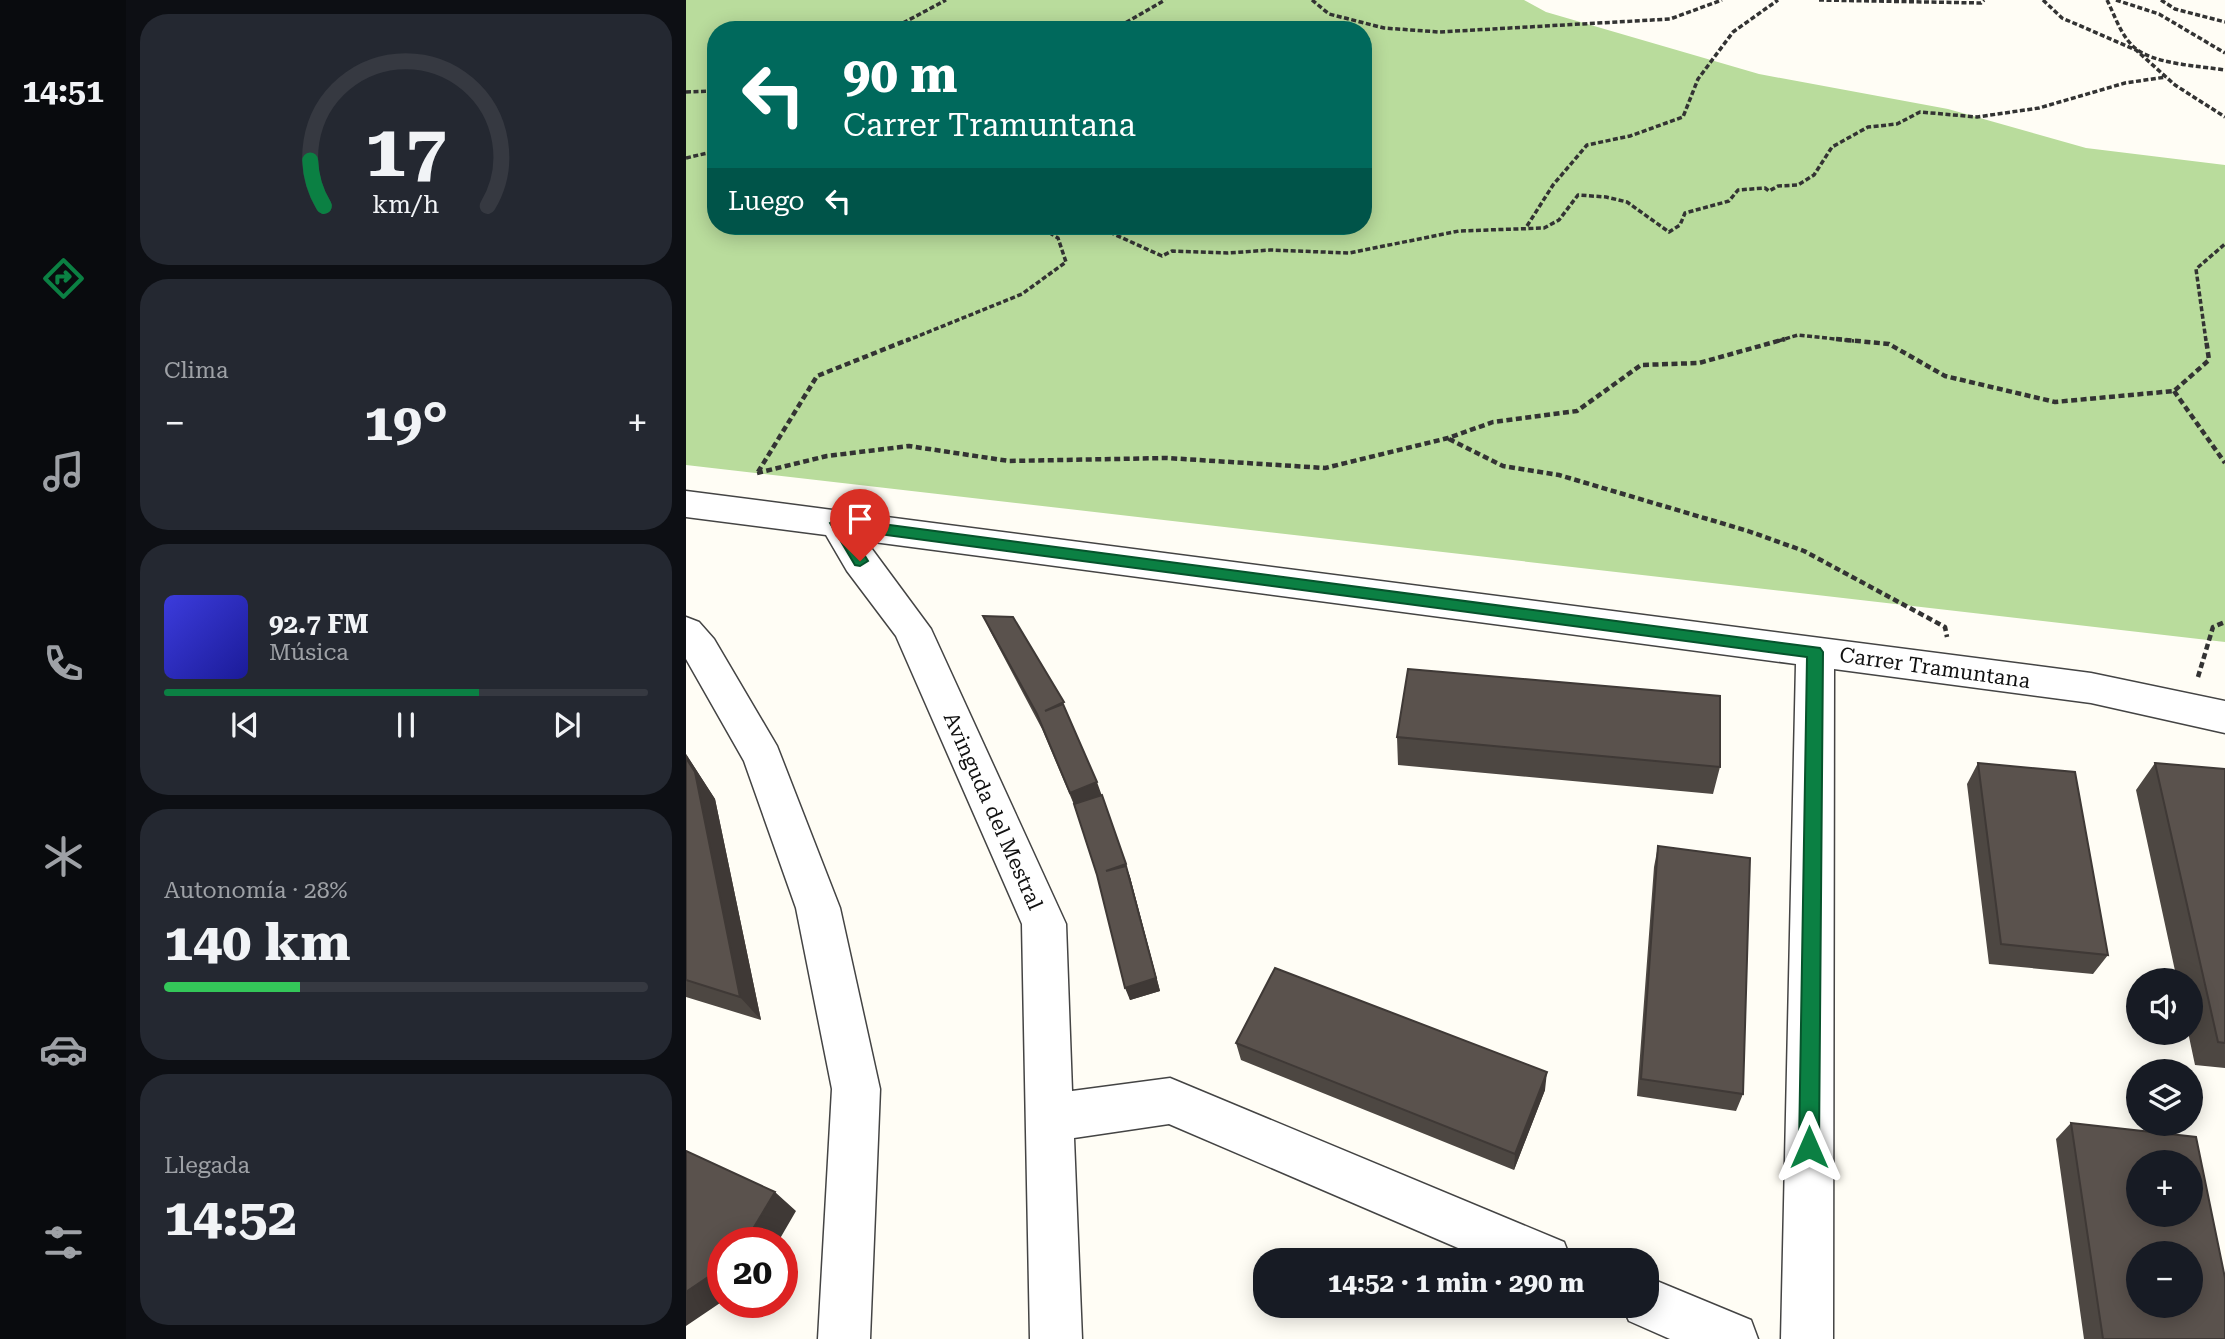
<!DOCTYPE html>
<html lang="es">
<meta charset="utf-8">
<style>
:root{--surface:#171b24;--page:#242831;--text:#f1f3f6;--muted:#9ea1a6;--line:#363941;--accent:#0b8043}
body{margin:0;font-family:"Roboto Serif",serif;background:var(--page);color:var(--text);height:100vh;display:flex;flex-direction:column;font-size:26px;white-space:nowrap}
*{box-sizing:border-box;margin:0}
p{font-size:23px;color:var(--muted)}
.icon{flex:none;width:38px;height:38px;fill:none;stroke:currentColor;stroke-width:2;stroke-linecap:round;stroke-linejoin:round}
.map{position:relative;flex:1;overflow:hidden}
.sheet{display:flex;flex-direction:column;gap:14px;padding:14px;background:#0d0f14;width:560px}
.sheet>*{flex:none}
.guide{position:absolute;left:21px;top:21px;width:665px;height:214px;border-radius:28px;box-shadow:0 4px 18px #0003;background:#00695c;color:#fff;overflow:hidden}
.tools{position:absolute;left:1440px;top:968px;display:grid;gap:14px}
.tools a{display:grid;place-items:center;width:77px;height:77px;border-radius:50%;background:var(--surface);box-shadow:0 4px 18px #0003;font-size:35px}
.speed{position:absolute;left:21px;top:1227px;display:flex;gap:14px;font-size:35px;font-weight:700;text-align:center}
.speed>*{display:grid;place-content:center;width:91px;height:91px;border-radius:50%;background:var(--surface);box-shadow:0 4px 18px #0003;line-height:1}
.speed .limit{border:10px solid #d22;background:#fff;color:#111}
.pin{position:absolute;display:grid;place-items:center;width:60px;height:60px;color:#fff;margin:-72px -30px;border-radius:50% 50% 50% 0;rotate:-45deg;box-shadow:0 0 7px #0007}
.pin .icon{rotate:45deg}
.me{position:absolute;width:77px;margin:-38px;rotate:0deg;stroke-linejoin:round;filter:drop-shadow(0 0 5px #0008)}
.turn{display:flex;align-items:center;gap:24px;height:147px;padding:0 21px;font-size:32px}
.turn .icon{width:91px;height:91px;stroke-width:2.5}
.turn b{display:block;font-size:49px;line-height:60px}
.then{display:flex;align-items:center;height:66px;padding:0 21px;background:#0003;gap:14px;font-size:26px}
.big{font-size:52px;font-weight:700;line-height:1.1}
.sheet .card{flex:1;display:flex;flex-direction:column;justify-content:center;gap:10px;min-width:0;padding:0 24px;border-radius:28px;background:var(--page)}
.sheet .dial{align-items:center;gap:0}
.dial svg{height:182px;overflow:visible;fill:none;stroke:var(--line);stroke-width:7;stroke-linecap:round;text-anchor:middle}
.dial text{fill:var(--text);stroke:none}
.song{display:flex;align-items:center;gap:21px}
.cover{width:84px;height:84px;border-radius:10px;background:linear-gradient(135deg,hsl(240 70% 55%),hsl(240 70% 35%))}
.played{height:7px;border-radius:4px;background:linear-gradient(90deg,var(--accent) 65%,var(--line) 65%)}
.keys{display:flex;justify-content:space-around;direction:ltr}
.heat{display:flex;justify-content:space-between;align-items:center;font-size:38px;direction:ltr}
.charge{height:10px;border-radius:5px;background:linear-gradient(90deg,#34c759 28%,var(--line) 0)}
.trip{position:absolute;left:567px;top:1248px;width:406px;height:70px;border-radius:28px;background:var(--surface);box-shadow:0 4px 18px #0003;font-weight:700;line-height:70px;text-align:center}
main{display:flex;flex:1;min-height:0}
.tabs{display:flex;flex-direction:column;width:126px;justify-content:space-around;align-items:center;background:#090b0e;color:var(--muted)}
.tabs .icon{width:49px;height:49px}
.tabs .on{color:var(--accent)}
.tabs b{font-size:32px;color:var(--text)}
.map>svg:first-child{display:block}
.forest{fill:#b9dc9c;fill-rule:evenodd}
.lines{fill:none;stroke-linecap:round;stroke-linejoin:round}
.minor-casing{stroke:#444;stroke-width:3}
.path-far1{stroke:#333;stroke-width:3.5;stroke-dasharray:5 2.5;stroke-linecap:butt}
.path{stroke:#333;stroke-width:4.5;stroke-dasharray:6 3.5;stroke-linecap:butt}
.minor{fill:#fff;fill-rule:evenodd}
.wall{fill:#4d4742}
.shaded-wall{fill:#3f3936}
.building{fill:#5a524d;stroke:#3f3936;stroke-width:2;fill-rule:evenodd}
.route{fill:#0b8043;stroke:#07532c;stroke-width:2}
.labels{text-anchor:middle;stroke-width:7;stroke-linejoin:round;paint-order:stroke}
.street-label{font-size:21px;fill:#111;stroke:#fff}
</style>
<main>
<nav class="tabs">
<b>14:51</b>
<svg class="icon on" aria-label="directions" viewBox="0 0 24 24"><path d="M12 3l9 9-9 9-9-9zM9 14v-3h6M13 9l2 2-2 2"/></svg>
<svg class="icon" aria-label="music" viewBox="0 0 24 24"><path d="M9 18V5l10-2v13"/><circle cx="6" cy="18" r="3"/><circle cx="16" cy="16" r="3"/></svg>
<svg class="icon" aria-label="phone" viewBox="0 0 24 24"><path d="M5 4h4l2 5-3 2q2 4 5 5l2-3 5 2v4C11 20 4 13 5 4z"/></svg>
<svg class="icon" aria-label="climate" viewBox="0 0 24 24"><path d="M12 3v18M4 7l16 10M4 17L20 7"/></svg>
<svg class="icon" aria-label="car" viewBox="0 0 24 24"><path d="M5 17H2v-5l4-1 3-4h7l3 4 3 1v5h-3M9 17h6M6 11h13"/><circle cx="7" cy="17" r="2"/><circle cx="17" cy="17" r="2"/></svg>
<svg class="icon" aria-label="filters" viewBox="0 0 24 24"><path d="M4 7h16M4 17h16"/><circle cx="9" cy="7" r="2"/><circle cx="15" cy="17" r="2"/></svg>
</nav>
<section class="sheet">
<div class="card dial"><svg viewBox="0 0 100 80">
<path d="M14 69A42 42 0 1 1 86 69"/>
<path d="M14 69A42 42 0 0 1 8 49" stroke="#0b8043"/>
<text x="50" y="56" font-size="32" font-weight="700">17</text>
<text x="50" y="72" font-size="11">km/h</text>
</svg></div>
<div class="card"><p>Clima</p>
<div class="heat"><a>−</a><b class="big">19°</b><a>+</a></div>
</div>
<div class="card">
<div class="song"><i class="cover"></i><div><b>92.7 FM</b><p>Música</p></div></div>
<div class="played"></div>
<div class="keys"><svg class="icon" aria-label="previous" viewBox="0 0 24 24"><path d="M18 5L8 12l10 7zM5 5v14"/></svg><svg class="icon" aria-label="pause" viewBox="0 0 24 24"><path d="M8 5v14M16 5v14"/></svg><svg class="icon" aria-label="next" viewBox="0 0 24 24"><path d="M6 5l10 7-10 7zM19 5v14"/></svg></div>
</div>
<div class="card"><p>Autonomía · 28%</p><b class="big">140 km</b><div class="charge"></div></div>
<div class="card"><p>Llegada</p><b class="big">14:52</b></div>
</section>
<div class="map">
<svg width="1539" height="1339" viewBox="0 0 1539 1339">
<rect width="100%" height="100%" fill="#fffdf5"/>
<path class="forest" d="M0,0H838L860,12L1073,74L1262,109L1400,148L1539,165V642L0,465ZM30,30H677V226H30Z"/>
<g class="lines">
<defs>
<path id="minor" d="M0,491L1405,673L1539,701V733L1405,703L1148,669L1147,1339H1095L1110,664L180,541L245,629L380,924L386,1091L484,1078L878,1242L885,1260H800L483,1124L388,1138L396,1339H344L336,924L210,636L161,571L140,535L0,517Z
M0,617L13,622L28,639L91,746L154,908L194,1089L184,1339H132L146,1089L110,908L58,761L0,659Z
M961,1277L1065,1320L1072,1339H984L943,1321L936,1306H961Z"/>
</defs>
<use href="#minor" class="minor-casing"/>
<path class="path-far1" d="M626,0L643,14L698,28L753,32L984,19L1036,0
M1133,0L1295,3L1298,0
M1357,0L1376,18L1450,50L1489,85L1539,117
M1421,0C1429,16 1435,36 1449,48C1467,64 1514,66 1539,70
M1430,0L1473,14L1539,53
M1475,0L1489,9L1539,22
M204,30L260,0
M427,30L479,0
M0,92L30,91
M0,158L30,151
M410,226L476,256L486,251L542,253L584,250L663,253L773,231L858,228L873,220L892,195L920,197L941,202L983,232L994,225L999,213L1043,201L1052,190L1079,188L1083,191L1092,186L1112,185L1128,175L1146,147L1182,127L1211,124L1234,112L1291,117L1353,108L1439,83L1480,77
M841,226L867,185L901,145L944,136L997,117L1012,79L1047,32L1092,0
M220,341L336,294L380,262L372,238L352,226
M1092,341L1112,335L1168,341
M1520,341L1510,269L1539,244"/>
<path class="path" d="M1150,339L1203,344L1259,376L1369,402L1488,391L1523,360L1520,339
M1488,391L1539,463
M763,439L817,466L873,475L1062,531L1118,551L1259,627L1261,637
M72,472L131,376L224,339
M71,473L141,456L223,446L323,461L481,458L639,468L762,438L807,422L891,411L955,365L1013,363L1099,339
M1512,677L1527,627L1539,622"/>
<use href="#minor" class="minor"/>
</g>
<path class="wall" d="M297,616L383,717L444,877L474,991L444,1000L411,875L389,807L356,729L304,631Z
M711,737L1034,767L1027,794L712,765Z
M0,754L29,799L75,1020L0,997Z
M1292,763L1422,955L1407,974L1303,964L1281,784Z
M1469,763L1539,769V1068L1509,1065L1502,1032H1505V980H1491L1450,790Z
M972,846L1057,1094L1050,1111L951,1096L968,867Z
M550,1043L859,1090L828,1170L555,1060Z
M1385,1123L1539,1339H1398L1370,1139Z"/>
<path class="shaded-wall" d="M0,754L29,799L75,1020L54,997Z
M411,782L416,796L389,807L384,793Z
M416,795L444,877L474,991L444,1000L439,988L425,885Z
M861,1072L859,1090L828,1170L829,1154Z
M89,1192L110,1211L92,1242H59Z
M37,1267V1301L0,1326V1292Z"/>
<path class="building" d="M297,616L327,617L378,702L359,711L377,704L411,782L384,793L351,714Z
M722,669L1034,696V767L711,737Z
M0,758L9,772L54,997L0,980Z
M1292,763L1389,772L1422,955L1315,944Z
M1469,763L1539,769V1043L1532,1042Z
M416,795L440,864L420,871L440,866L470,978L439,988L411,875L388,804Z
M972,846L1064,858L1057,1094L955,1079Z
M589,968L861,1072L829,1154L550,1043Z
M1385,1123L1510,1137L1539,1278V1339H1417ZM1452,1162H1505V1214H1452ZM1452,1253H1505V1306H1452Z
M0,1151L89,1192L59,1242H37V1267L0,1292Z"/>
<path class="route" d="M151,518L1134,648L1137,652L1133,1147L1130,1154L1123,1157L1116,1154L1113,1147L1121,657L163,530L182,561L174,566L169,565L144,523Z"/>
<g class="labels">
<g class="street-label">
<text transform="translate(1249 668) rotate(8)" y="7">Carrer Tramuntana</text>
<text transform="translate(307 811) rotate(66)" y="7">Avinguda del Mestral</text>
</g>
</g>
</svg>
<div class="tools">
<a><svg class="icon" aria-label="sound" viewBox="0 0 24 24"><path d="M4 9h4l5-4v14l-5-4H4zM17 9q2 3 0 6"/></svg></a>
<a><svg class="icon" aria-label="layers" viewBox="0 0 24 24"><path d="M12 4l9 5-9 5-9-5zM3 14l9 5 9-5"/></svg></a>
<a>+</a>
<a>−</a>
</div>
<div class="speed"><div class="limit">20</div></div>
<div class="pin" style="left:174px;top:561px;background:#d93025"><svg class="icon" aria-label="arrive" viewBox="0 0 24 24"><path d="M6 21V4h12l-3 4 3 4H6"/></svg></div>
<svg class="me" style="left:1123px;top:1147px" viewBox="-20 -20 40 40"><path d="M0-17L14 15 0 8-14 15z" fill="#0b8043" stroke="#fff" stroke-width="4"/></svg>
<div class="trip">14:52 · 1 min · 290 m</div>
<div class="guide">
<div class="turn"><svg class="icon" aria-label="left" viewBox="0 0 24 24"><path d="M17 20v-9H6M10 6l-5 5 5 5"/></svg><div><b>90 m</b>Carrer Tramuntana</div></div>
<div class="then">Luego<svg class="icon" aria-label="left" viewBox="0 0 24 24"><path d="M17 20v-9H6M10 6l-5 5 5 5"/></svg></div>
</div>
</div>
</main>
